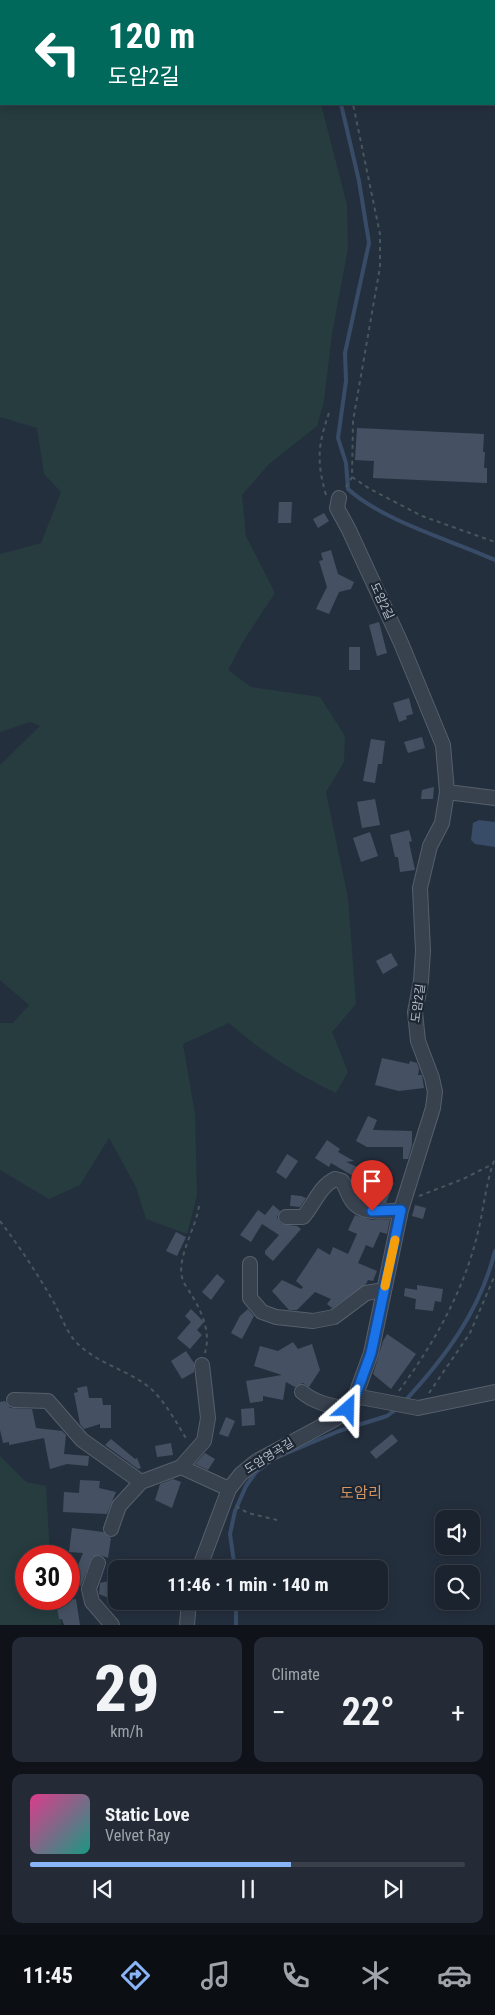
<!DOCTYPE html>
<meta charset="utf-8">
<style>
:root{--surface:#1b232e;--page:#242b36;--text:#f1f3f6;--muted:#a0a4aa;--line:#39404a;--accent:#8ab4f8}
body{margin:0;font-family:"Roboto Condensed","Noto Sans KR",sans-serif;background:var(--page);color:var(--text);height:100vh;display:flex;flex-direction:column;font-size:19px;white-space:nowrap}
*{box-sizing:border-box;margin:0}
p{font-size:16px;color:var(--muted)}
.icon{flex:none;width:28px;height:28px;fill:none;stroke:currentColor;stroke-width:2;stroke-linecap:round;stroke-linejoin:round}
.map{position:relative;height:1625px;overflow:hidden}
.details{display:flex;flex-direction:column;gap:12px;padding:12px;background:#0f1319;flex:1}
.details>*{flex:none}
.guide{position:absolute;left:0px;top:0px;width:495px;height:105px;box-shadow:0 2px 12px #0003,0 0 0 1px var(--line);background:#00695c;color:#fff;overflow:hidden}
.fabs{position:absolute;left:435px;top:1510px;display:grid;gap:10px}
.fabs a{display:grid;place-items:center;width:45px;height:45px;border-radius:10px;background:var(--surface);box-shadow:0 2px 12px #0003,0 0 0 1px var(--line);font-size:25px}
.speed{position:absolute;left:15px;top:1545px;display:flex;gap:10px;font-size:25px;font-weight:700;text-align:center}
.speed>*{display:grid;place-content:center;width:65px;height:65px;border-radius:50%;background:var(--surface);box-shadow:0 2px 12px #0003,0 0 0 1px var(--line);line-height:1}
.speed .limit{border:8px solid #d22;background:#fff;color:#111}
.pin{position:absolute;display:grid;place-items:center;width:42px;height:42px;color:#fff;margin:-51px -21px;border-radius:50% 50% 50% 0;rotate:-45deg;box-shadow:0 0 5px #0007}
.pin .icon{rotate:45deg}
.me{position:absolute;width:55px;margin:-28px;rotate:25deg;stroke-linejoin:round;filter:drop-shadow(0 0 4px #0008)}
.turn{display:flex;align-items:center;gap:18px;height:105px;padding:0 25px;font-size:22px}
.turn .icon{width:65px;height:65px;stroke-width:2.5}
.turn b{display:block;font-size:35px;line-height:42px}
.big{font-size:38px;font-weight:700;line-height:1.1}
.details .card{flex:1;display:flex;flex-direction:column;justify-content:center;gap:8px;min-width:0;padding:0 18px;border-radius:10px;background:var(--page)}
.details .dial{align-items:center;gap:0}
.dial b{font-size:65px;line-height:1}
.song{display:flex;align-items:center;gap:15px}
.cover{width:60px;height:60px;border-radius:8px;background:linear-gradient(135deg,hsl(330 70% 55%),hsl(170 70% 35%))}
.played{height:5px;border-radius:2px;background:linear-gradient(90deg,var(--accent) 60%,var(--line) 60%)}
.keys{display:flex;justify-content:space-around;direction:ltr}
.heat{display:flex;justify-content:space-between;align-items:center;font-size:28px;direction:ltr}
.details .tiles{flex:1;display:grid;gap:12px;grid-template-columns:1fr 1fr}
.card:last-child{grid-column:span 2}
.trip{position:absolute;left:108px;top:1560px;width:280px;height:50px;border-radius:10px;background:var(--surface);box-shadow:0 2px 12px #0003,0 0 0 1px var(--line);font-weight:700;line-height:50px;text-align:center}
.tab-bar{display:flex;height:80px;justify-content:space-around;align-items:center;background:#0b0e12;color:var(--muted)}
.tab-bar .icon{width:35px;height:35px}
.tab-bar .active{color:var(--accent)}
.tab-bar b{font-size:22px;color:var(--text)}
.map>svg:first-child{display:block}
.green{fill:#263c3f}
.water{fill:#394c67}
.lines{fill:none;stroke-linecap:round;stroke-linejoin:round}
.stream{stroke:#394c67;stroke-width:4}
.building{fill:#455162}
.minor-casing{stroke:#565f6c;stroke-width:16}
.path{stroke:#44595c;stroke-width:2;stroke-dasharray:4 4;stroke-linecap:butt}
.minor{stroke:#38414e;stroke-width:14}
.route-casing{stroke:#114b97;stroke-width:12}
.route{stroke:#1a73e8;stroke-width:9}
.slow{stroke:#f59e0b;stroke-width:9}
.labels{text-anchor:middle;stroke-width:4.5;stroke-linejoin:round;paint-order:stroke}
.street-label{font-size:12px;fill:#b4bcc9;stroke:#1d2633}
.quarter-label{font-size:15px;fill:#d59563;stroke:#1d2633}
</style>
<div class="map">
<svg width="495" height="1625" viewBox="0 0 495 1625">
<rect width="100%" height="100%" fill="#242f3e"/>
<path class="green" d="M0,0H305L1,1V104H321L347,205L348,248L332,334L324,401L317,426L269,464L242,495L246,536L275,593L244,640L228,670L251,687L320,697L345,736L344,762L326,792L348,898L356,1004L332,1032L348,1072L336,1093C297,1074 262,1052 229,1023L183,1044L195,1114L197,1195L187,1234L146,1219L136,1187L109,1138L80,1185L49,1199L0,1170V1023H13L29,1005L0,980V765L40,726L30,722L0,732V554L41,543L61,492L44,474L37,428L0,417Z
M0,1456L26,1482L46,1486L50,1556H26V1599H57L62,1619L60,1625H0Z"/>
<path class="water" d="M479,820L495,822V847L475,844L471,840L473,823Z"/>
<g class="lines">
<path class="stream" d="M325,0V1
M341,104L359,181L369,243L345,353L346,381L338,438L346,463L348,489C383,521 451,540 495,560
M403,1403C445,1358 480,1311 495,1251
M235,1569L230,1534L235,1511L246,1486L256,1472L273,1459L339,1431L387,1416L398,1408
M236,1625V1601"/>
</g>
<path class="building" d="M357,428L484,434L483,452H485L484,468H487V483L373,478L374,461L355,460Z
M279,502H292L291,523H278Z
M324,513L329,521L318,528L313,519Z
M331,550L338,574L354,582L351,589L339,592L329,614L316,609L327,587L319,561L323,560L321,553Z
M379,622L387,653L377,656L369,625Z
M349,647H360V670H349Z
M409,698L413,714L406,716L407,719L399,722L393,703Z
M422,737L425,748L408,753L404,742Z
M371,739L385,741L382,764H378L375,783L363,781Z
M434,787L433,799H421L422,790Z
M375,799L380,825L362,828L357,802Z
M409,830L412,841L409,842L415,870L400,872L398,857H395L390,835Z
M370,832L378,856L361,862L353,838Z
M391,953L398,965L383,974L376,961Z
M382,1058L409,1064L410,1061L417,1063L419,1069L418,1075H422L424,1088L399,1091L375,1085Z
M368,1116L377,1120L373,1130L412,1131V1145L408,1159H403V1147H367L356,1141Z
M327,1140L340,1149L338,1152L354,1161L346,1162L394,1183L386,1203L370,1202L373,1195L360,1189L363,1182L331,1163L329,1167L315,1158Z
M287,1154L298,1161L286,1179L276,1172Z
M291,1195L301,1196L306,1198L300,1207L290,1206Z
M273,1205L280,1211L277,1217L281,1224L297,1226L301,1229L273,1261L265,1254V1251L279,1235L262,1224L251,1242L240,1235L258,1210L265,1215Z
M415,1205L426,1208L423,1219L412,1216Z
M355,1215L372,1220H390L387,1234L380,1232L373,1248L366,1245L358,1263L377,1271L373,1281L368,1280L366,1284L332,1308L327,1304L331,1299L315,1292L297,1310H289L272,1291L282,1280L301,1289L303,1287L296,1281L318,1248L330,1255L333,1247L348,1254L357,1234L348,1230Z
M176,1232L186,1237L177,1256L166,1251Z
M217,1274L225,1281L211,1300L202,1292Z
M417,1285L443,1289L441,1302L435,1301L433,1311L415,1309L416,1299L404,1296L405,1288L417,1290Z
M191,1309L204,1322L197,1330L202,1335L190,1349L177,1338L191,1322L185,1316Z
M248,1309L254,1316L242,1339L231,1333L240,1316Z
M387,1334L416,1354L391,1389L373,1374L383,1341Z
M293,1342L298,1349L312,1344L320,1370L309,1387L303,1383L295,1387L286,1382L283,1400L263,1396V1401L250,1403L246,1381L282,1375L254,1366L260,1346L278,1351Z
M186,1351L194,1363V1372L182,1379L171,1361Z
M87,1386L89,1398H102L103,1405H111V1428H100V1424L84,1429L80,1424L74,1393L78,1392L77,1388Z
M5,1401L10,1408L32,1409L36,1428L62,1431L66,1435L64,1454L89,1456L88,1466L67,1464L50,1469L44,1438L9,1445V1442L3,1443L0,1430V1402Z
M254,1408L255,1425L242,1426L241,1409Z
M226,1417L235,1421L228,1437L219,1434Z
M392,1434L398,1441L376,1459L370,1452Z
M111,1439L135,1459L137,1458L141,1468L138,1469L105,1445Z
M171,1443L173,1455L157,1457L155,1446Z
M205,1453L215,1459L208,1470L195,1464Z
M173,1479L181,1482L172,1508L155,1500L160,1484Z
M80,1480L100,1481L99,1488L116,1492L107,1514L63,1512L64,1492L79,1493Z
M72,1528L103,1532L111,1538L108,1558L100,1555L92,1557L81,1586L71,1582L83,1553L69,1552Z
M113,1580L114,1585H116V1599H111L99,1594L100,1583Z
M76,1599L80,1625H64L62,1619H59L56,1602Z"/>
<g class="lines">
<defs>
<path id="minor" d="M340,0V1
M447,792L495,798
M286,1217H303C315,1203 319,1187 335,1179L342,1181C346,1187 347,1193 351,1199C360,1215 386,1212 401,1210
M250,1264V1298L262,1312L276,1317L313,1321L334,1317L366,1293L384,1290
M302,1392C315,1403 331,1406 348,1409
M355,1396L418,1408L495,1392
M14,1400L48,1401L82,1440L141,1482
M181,1467L229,1489
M111,1529L119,1506L141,1482L181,1467L204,1441L208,1418L202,1365
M98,1563L89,1589L92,1602L112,1625
M199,1569L229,1489L241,1474L257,1461L335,1419L351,1408L371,1353L401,1210L433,1108L435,1092L432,1078L418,1041L415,1012L421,981L423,951L420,888L430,846L442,823L447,792L443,745L401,643L349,530L337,508L339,498
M187,1625L189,1601"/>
</defs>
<use href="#minor" class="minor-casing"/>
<path class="path" d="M352,477L370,489L422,516L495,542
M346,487L352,477L353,421L380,267V234L353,104
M326,495C316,460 318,444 330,410
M419,1196L463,1179L493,1164
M199,1206C196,1228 177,1257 182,1277C183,1283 188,1289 191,1294C202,1312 211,1332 205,1353
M0,1221C19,1246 37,1273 53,1301C60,1313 65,1329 75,1341C95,1363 126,1369 149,1387C165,1401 176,1422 187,1440
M399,1391C434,1343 464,1291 478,1232C484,1207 486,1182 495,1158
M429,1393L470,1333L495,1275
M236,1506L248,1513L277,1520"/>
<use href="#minor" class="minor"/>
</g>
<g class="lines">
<defs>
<path id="route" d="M348,1409L351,1408L371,1353L401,1210L372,1211"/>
</defs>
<use href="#route" class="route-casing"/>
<use href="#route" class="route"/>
<path class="slow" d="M385,1286L395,1240"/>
</g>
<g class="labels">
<g class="street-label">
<text transform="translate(382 601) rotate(65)" y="4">도암2길</text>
<text transform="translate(418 1003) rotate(-82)" y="4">도암2길</text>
<text transform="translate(269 1456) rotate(-32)" y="4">도암영곡길</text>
</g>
<g class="quarter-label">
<text x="361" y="1498">도암리</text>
</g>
</g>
</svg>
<div class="fabs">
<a><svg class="icon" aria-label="sound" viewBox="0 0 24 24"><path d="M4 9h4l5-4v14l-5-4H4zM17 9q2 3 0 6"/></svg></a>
<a><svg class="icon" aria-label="search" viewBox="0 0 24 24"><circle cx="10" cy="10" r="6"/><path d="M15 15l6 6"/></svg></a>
</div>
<div class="speed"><div class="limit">30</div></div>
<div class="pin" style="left:372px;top:1211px;background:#d93025"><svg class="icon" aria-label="arrive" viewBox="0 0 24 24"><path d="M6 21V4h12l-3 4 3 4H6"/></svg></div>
<svg class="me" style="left:348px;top:1409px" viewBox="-20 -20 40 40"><path d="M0-17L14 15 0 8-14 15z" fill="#1a73e8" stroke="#fff" stroke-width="4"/></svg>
<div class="trip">11:46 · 1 min · 140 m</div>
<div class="guide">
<div class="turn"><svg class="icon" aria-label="left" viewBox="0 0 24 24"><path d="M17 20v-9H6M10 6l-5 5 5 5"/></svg><div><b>120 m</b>도암2길</div></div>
</div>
</div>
<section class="details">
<div class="tiles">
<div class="card dial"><b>29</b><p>km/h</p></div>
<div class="card"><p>Climate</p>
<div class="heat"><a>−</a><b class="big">22°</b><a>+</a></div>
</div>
<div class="card">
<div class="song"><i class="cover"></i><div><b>Static Love</b><p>Velvet Ray</p></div></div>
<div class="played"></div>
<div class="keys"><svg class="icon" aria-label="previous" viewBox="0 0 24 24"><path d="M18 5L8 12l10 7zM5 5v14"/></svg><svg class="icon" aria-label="pause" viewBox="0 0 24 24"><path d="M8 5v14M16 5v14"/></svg><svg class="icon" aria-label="next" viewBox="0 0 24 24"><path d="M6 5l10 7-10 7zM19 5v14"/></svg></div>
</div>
</div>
</section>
<nav class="tab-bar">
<b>11:45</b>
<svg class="icon active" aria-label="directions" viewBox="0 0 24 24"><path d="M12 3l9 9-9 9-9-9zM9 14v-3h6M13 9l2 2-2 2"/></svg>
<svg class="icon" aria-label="music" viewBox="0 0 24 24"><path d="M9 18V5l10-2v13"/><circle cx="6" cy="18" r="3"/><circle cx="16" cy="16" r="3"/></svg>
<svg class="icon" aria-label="phone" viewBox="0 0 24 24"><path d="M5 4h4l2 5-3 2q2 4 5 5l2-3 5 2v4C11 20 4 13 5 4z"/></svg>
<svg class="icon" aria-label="climate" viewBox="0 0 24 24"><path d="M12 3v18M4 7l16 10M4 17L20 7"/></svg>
<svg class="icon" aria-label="car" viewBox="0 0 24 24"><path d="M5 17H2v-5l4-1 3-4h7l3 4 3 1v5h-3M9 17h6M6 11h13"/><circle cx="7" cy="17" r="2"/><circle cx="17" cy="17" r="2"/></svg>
</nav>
